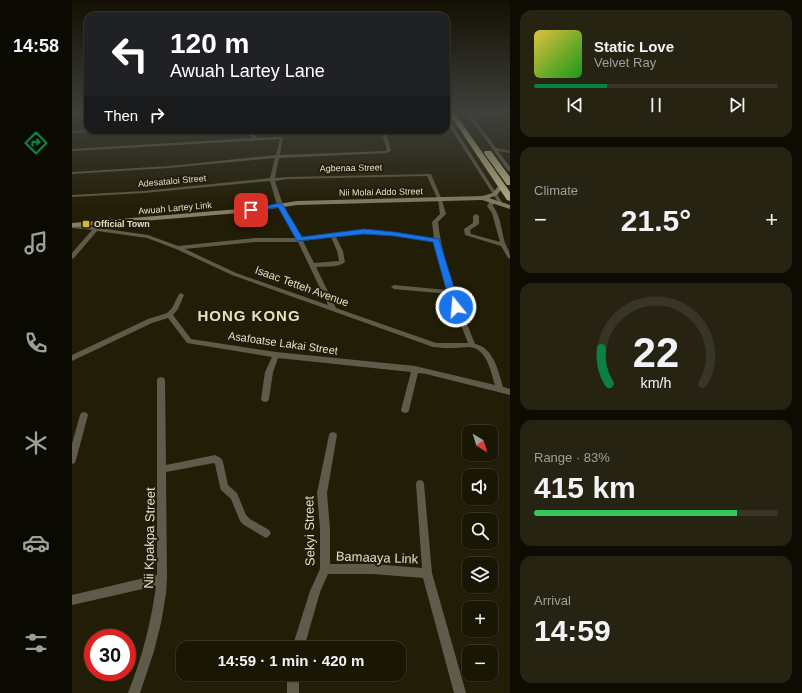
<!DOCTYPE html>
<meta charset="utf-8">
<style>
:root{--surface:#1a1604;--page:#272313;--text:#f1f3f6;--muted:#9f9f9a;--line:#383526;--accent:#0b8043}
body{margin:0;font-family:Helvetica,sans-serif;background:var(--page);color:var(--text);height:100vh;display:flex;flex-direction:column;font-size:15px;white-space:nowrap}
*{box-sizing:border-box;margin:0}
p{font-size:13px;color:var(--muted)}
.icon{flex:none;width:22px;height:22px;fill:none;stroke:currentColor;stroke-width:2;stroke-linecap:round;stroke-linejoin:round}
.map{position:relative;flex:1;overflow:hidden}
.drawer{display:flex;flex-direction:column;gap:10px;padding:10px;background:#0e0c02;width:292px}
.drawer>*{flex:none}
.hud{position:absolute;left:12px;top:12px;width:366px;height:122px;border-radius:12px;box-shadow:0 1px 3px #0004,0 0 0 1px var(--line);background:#202124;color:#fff;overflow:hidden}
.needle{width:26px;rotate:142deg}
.fabs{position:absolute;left:390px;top:425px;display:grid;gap:8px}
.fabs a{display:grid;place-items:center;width:36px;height:36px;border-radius:8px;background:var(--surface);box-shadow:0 1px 3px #0004,0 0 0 1px var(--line);font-size:20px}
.speed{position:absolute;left:12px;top:629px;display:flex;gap:8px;font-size:20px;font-weight:700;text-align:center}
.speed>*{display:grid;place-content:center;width:52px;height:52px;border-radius:50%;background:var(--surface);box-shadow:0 1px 3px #0004,0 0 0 1px var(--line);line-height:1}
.speed .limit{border:6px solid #d22;background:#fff;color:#111}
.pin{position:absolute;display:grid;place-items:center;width:34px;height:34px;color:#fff;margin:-17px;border-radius:8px;box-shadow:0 2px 6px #0006}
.me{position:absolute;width:44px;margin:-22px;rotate:343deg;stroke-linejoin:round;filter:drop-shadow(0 0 3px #0008)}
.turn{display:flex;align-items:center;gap:14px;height:84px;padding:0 20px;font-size:18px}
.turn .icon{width:52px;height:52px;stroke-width:2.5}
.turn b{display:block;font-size:28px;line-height:34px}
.then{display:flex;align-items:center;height:38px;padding:0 20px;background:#0003;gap:8px;font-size:15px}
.big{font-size:30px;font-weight:600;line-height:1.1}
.drawer .tile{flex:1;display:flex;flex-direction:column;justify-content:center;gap:6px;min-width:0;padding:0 14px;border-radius:12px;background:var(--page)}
.drawer .dial{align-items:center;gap:0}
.dial svg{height:104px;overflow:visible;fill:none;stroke:var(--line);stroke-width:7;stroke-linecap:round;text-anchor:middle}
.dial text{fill:var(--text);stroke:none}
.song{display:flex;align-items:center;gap:12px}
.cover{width:48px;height:48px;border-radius:6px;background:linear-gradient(135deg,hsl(50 70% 55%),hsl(120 70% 35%))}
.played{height:4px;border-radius:2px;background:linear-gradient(90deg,var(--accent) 30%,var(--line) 30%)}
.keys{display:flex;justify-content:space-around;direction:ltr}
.heat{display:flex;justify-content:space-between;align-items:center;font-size:22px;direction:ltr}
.charge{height:6px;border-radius:3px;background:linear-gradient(90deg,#34c759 83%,var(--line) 0)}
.trip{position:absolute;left:104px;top:641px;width:230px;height:40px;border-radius:12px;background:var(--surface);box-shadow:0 1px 3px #0004,0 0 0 1px var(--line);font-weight:600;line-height:40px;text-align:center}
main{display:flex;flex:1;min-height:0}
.tabs{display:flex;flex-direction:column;width:72px;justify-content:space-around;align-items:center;background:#0a0902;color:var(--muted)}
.tabs .icon{width:28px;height:28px}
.tabs .current{color:var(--accent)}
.tabs b{font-size:18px;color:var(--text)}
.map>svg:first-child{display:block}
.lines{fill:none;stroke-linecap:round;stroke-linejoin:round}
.street{fill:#5f5b4a;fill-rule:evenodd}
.secondary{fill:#847e62;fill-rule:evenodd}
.highway{fill:#bbb285;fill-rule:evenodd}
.route{fill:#1a73e8;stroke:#114b97}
.poi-dot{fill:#d0b736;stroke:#221d06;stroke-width:1.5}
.labels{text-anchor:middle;stroke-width:4;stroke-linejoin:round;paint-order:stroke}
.far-street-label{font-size:9px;fill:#e1ded0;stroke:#221d06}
.far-poi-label{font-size:9px;font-weight:bold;fill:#e1ded0;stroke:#221d06;text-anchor:start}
.street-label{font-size:11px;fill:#e1ded0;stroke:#221d06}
.near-street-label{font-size:13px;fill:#e1ded0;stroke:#221d06}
.district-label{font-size:15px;font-weight:bold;letter-spacing:1px;fill:#e6e0c3;stroke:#221d06}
</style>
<main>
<nav class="tabs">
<b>14:58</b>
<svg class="icon current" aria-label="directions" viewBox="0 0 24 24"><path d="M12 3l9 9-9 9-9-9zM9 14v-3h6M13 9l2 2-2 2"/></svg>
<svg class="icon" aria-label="music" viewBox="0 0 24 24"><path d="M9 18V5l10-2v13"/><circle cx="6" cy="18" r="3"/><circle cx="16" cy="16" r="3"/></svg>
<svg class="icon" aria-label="phone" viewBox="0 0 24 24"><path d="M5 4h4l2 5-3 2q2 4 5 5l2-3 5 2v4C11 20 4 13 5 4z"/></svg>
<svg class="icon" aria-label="climate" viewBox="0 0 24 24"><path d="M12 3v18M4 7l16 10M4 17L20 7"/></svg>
<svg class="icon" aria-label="car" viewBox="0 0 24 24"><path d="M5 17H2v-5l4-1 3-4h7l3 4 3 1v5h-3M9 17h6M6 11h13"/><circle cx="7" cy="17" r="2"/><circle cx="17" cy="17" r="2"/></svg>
<svg class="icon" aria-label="filters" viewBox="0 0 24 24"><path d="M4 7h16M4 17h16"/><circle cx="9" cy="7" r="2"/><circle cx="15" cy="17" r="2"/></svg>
</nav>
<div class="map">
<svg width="438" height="693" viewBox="0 0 438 693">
<rect width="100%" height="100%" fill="#221d06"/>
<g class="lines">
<path class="street" d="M393,112H397L424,148L438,151V153L426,151L438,167V171H436L421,150H420V148Z
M6,116H16V118H5V116Z
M374,117L376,118L430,202V203L426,202L374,121Z
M16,130H36L34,131L0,133V131Z
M174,130H178L185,138L211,137L208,155L313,151L315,150L309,130H313L319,150L316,153L207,158L203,178L216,177L359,174L370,200L374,214L366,222C371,265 387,304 403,344C422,348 426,371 431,387L438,389V395L354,374L346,373L337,410L336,412L333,413L330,412L329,410L339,372L206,358L201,372L197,399L196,401L193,402L190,401L189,399L193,372L200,357L115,343L96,318L80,323L0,361V355L76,319L95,313L100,308L107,294L109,293L112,295L106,309L101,315L119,339L204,352L343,366L423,385C419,373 416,353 402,348C396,346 389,348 383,348C375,348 368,348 361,347L160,275L104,249L75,238L25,231L2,258L0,259V253L20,230L0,228V224L76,235L106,246L183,238H224L205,205L198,181L72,193L0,197V195L72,191L198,178L203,158L97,168L0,174V172L97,166L204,155L208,139L0,151V149L180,138ZM355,176L366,200L368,214L360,222L362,239L322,232L292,229L230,238L211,205L203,181L216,179ZM292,233L322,236L363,242L369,270L375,290L322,285L319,287L322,289L377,294L396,343H364L264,308L244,267C253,266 266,268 273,262L271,251L264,237ZM259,237L265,251L267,261L242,263L231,241ZM183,242H226L256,305L164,273L113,249Z
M419,199L423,200L421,206C429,217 429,230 433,243C436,250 438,250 438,259L436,258L429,246L393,235L392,229L401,223V216L404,214L407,216V224L398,230L399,234L428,242L420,213L415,206Z
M89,377L92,378L93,380L94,465L143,455C147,457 150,458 151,462L156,485L165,493L174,515L178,519L197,530L199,533L197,536L194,538L172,525L168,521L159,499L149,490L148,487L143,464L142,463L94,472L95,579L94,594L89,623L82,651L68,693H56C70,658 79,623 84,586L0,605V595L85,575V380L86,378Z
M12,412L15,413L16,415L4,460L3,463L0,464V444L8,415L9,413Z
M261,432L264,433L265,435L255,493L258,529V564H301L350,568L344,484L345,481L348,480L351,481L352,484L360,573L394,693H382L351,578L301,574H256L248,592L232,648H220L238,591L248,569V529L245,493L257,435L258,433Z
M215,674H227V693H215Z"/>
<path class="secondary" d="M427,185L432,186L425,195L417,198L438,205V209L410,200L225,205L179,212L0,227V223L179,208L225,201L410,196L421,193Z"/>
<path class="highway" d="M376,112H382L438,192V201L435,200Z
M413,151H419L438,177V185H435L412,153Z"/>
</g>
<linearGradient id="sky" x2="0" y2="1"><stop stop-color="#131003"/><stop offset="0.54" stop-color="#3e403b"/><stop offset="1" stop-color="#3e403b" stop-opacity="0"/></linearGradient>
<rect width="438" height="209" fill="url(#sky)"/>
<path class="route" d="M208,203L211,205L230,237L292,229L322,232L367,239L388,307L384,310L379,307L361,242L322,236L292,234L225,241L206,207L179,212L176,210Z"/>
<rect class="poi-dot" x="10" y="220" width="8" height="8" rx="2"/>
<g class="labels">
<g class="far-street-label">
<text transform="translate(279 168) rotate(-1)" y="3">Agbenaa Street</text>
<text transform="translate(100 181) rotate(-5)" y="3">Adesataloi Street</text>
<text transform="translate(309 192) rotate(-1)" y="3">Nii Molai Addo Street</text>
<text transform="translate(103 208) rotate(-5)" y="3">Awuah Lartey Link</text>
</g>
<g class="far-poi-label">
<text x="22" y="227">Official Town</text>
</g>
<g class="street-label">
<text transform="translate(230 286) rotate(20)" y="4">Isaac Tetteh Avenue</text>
<text transform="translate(211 343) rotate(8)" y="4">Asafoatse Lakai Street</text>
</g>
<g class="near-street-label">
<text transform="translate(237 531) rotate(-91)" y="5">Sekyi Street</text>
<text transform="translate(77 538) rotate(-89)" y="5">Nii Kpakpa Street</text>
<text transform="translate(305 557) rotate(2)" y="5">Bamaaya Link</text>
</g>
<g class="district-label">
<text x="177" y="321">HONG KONG</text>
</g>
</g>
</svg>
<div class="fabs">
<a><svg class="needle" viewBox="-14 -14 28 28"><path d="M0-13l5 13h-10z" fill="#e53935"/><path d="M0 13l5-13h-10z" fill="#9f9f9a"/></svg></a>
<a><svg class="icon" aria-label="sound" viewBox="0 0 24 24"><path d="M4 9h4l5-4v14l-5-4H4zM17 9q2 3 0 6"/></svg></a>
<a><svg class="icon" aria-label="search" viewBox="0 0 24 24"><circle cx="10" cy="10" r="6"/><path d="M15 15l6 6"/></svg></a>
<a><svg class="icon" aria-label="layers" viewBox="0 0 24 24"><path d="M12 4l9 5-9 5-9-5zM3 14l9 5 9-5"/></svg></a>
<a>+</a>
<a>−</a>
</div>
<div class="speed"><div class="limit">30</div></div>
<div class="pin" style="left:179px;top:210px;background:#d93025"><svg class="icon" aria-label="arrive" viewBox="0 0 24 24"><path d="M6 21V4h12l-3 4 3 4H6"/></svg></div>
<svg class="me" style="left:384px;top:307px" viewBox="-20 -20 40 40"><circle r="17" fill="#1a73e8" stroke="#fff" stroke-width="3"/><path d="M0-11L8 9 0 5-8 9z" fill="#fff"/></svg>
<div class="trip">14:59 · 1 min · 420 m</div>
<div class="hud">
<div class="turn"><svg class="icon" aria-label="left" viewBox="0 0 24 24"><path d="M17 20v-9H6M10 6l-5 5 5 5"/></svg><div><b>120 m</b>Awuah Lartey Lane</div></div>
<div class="then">Then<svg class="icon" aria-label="right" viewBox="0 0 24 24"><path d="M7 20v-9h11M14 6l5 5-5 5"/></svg></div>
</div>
</div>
<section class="drawer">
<div class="tile">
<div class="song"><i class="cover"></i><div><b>Static Love</b><p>Velvet Ray</p></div></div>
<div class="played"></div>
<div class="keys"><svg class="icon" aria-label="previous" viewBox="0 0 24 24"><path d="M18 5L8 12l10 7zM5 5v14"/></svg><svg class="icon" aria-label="pause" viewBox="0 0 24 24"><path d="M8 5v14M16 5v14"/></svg><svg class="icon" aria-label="next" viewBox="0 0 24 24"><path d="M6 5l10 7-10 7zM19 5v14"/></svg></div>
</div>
<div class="tile"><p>Climate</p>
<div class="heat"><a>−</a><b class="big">21.5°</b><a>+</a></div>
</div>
<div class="tile dial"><svg viewBox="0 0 100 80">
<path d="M14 69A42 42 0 1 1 86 69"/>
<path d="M14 69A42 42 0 0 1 8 42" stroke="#0b8043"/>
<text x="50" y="56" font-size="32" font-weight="700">22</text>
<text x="50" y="72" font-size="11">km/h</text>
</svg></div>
<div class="tile"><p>Range · 83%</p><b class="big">415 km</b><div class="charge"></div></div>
<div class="tile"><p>Arrival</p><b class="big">14:59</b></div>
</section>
</main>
